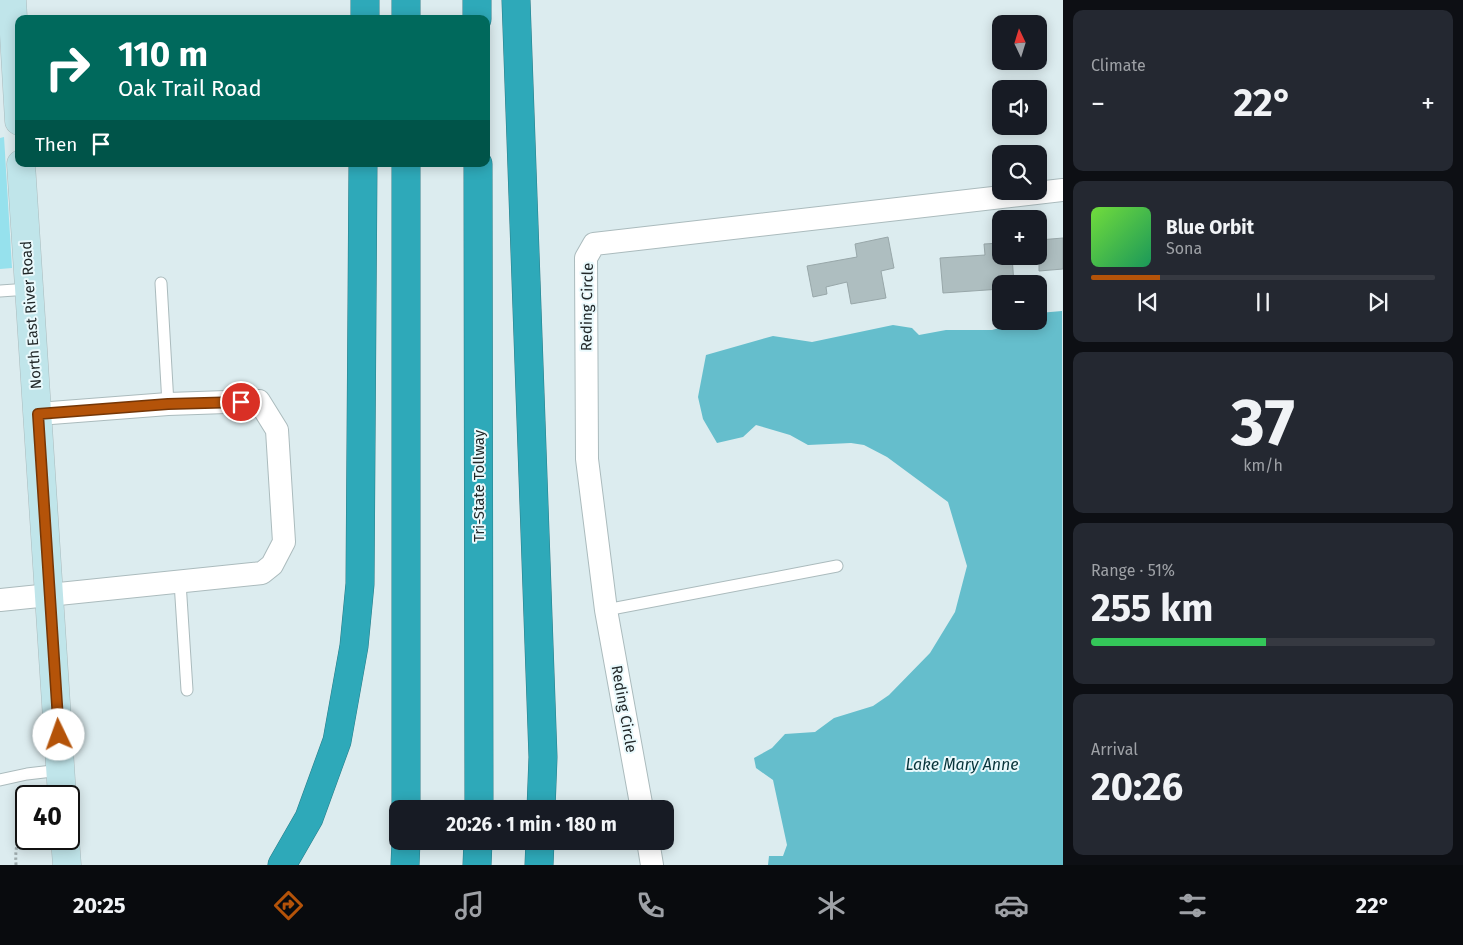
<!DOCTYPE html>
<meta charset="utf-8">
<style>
:root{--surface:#171b24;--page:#242831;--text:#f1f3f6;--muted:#9ea1a6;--line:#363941;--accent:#b45309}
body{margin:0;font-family:"Fira Sans",sans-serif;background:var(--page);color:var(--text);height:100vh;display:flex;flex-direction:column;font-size:19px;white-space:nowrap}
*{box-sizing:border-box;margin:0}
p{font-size:16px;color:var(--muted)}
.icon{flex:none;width:28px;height:28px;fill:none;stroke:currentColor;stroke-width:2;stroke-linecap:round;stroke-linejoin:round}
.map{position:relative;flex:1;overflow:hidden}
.sheet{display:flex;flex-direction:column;gap:10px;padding:10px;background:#0d0f14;width:400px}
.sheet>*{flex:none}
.banner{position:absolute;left:15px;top:15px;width:475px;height:152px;border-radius:10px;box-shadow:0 2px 12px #0003;background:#00695c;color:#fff;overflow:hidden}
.needle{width:32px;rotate:356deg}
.buttons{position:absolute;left:992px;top:15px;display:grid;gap:10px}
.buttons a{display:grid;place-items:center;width:55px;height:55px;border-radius:10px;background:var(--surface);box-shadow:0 2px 12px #0003;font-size:25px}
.speed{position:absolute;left:15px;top:785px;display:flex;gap:10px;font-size:25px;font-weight:700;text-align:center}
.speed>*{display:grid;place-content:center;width:65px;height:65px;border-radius:50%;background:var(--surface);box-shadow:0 2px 12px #0003;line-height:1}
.speed .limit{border:2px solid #111;border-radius:8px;background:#fff;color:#111}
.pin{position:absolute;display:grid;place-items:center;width:42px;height:42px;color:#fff;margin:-21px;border:2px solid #fff;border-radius:50%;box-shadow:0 1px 5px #0007}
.me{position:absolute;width:55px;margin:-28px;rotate:357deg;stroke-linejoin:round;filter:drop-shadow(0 0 4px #0008)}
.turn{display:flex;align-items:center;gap:18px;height:105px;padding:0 20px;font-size:22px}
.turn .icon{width:65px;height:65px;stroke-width:2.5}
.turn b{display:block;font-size:35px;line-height:42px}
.then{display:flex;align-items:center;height:48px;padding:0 20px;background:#0003;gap:10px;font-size:19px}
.big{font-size:38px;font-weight:700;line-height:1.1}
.sheet .widget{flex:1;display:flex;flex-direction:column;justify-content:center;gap:8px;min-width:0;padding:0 18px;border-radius:10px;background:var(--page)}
.sheet .dial{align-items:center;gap:0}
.dial b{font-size:65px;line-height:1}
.song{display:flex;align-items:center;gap:15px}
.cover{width:60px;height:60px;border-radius:8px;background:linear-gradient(135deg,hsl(100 70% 55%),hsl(150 70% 35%))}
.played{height:5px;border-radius:2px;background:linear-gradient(90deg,var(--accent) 20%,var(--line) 20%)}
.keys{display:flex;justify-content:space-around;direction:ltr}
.heat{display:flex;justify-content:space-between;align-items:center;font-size:28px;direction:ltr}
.charge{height:8px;border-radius:4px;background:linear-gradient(90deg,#34c759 51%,var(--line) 0)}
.trip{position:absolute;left:389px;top:800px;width:285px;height:50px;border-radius:10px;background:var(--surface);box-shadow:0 2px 12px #0003;font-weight:700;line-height:50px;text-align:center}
.tabs{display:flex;height:80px;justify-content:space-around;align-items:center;background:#090b0e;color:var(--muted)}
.tabs .icon{width:35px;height:35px}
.tabs .on{color:var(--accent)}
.tabs b{font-size:22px;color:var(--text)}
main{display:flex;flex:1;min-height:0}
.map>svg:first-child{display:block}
.green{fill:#96e1ed}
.water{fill:#65becc}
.building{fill:#aebec0;stroke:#98a7a9}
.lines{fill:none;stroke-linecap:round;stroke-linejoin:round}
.lane-casing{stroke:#abbbbd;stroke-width:13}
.street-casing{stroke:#abbbbd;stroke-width:24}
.secondary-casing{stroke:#abbbbd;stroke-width:29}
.highway-casing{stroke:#2a7c87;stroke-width:29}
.path{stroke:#9facae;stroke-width:3;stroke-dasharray:2.5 2.5;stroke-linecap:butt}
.lane{stroke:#fff;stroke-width:11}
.street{stroke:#fff;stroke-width:22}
.secondary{stroke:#c0e5ea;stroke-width:28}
.highway{stroke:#2ea9b9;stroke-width:28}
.route-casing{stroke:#753606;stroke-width:12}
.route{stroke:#b45309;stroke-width:9}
.labels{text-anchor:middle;stroke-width:4;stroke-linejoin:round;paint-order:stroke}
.street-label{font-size:15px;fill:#222829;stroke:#e9f9fc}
.water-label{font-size:16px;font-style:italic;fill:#07343a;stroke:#e9f9fc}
</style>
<main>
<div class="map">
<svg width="1063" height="865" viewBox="0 0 1063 865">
<rect width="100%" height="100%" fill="#dcecef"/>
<path class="green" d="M4,137L12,268L0,269V138Z"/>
<path class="water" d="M1062,311L1063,865H768L769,856H783L787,845L773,780L756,768L754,758L772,748L785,734L815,732L834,718L873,706L889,695L930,653L955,612L967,566L948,502L887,457L864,445L851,443L808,445L790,435L756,425L743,437L717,443L703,419L698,397L706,355L773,336L812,342L893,325L912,328L919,335L946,330H992L1026,321H1039V313Z"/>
<path class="building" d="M888,237L894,268L881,271L886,298L851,304L847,282L826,287L827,294L813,297L807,266L857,257L855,244Z
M1063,238V269L1039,271V240Z
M1001,243V256H1012L1014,284H1001V289L943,293L940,258L985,255L984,244Z"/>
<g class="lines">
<defs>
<path id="lane" d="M161,283L168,404
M0,291L29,289
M180,582L187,690
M606,610L837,566
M0,780L27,774L61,770"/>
<path id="street" d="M0,600L262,573L272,565L284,542L277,430L259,401L168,404L38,414
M642,809L606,610L587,459L586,258L594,244L1063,190
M648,841L652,865"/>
<path id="secondary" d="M12,0L19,121
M21,164L62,796
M65,839L67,865"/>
<path id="highway" d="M406,0V19
M477,0V19
M516,0L543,757L541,809
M365,19V0
M478,164L479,809
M406,809V164
M282,865L309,818L337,741L354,646L360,584L363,164
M405,865L406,841
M477,865L478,841
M539,865L540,841"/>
</defs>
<use href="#lane" class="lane-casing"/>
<use href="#street" class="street-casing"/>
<use href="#secondary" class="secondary-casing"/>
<use href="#highway" class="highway-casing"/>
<path class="path" d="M16,865C15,845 17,843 26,826"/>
<use href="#lane" class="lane"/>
<use href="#street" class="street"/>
<use href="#secondary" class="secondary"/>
<use href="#highway" class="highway"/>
</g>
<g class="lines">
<defs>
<path id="route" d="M59,735L38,414L168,404L241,402"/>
</defs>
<use href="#route" class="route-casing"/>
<use href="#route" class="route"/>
</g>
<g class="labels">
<g class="street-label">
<text transform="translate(587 307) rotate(-89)" y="5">Reding Circle</text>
<text transform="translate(31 315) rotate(-94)" y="5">North East River Road</text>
<text transform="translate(479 486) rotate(-90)" y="5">Tri-State Tollway</text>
<text transform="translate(624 709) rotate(80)" y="5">Reding Circle</text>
</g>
<g class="water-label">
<text x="962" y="770">Lake Mary Anne</text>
</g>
</g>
</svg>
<div class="buttons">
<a><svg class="needle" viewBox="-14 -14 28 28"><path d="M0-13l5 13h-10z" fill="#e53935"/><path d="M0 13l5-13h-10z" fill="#9ea1a6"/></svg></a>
<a><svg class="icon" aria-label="sound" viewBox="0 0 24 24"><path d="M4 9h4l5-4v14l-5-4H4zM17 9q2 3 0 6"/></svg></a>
<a><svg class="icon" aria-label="search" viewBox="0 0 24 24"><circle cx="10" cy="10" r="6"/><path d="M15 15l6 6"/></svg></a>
<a>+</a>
<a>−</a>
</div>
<div class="speed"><div class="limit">40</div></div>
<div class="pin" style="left:241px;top:402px;background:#d93025"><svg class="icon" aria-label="arrive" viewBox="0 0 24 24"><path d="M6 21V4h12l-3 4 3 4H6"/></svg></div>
<svg class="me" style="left:59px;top:735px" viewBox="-20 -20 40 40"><circle r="19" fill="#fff"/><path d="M0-13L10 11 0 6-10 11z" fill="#b45309"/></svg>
<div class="trip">20:26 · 1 min · 180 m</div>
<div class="banner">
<div class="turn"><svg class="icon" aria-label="right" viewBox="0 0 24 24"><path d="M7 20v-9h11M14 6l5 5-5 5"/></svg><div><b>110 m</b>Oak Trail Road</div></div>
<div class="then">Then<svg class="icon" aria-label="arrive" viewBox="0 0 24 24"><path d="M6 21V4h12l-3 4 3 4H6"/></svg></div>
</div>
</div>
<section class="sheet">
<div class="widget"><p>Climate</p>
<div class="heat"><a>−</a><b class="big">22°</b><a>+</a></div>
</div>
<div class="widget">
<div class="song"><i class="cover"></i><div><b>Blue Orbit</b><p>Sona</p></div></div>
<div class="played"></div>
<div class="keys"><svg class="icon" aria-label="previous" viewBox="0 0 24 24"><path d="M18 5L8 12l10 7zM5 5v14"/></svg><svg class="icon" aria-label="pause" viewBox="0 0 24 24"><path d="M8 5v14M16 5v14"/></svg><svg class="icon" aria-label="next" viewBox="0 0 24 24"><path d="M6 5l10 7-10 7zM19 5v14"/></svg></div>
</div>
<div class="widget dial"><b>37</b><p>km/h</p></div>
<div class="widget"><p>Range · 51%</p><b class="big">255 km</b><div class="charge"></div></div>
<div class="widget"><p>Arrival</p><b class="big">20:26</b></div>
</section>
</main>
<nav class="tabs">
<b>20:25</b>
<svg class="icon on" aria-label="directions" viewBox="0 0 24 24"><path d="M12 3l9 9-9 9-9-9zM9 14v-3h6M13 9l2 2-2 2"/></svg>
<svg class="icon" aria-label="music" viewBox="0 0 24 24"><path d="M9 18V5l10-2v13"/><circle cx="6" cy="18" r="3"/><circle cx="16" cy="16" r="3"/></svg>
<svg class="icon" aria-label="phone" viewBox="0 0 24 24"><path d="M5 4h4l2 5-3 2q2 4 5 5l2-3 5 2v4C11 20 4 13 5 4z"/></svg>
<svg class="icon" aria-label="climate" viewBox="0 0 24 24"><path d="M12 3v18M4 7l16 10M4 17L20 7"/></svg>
<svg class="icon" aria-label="car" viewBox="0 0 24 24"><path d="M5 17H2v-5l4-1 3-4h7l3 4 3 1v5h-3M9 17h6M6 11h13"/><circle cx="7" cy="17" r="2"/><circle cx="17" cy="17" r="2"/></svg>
<svg class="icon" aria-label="filters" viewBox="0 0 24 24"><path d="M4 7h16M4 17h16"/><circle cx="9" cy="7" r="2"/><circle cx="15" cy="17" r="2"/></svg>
<b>22°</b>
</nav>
